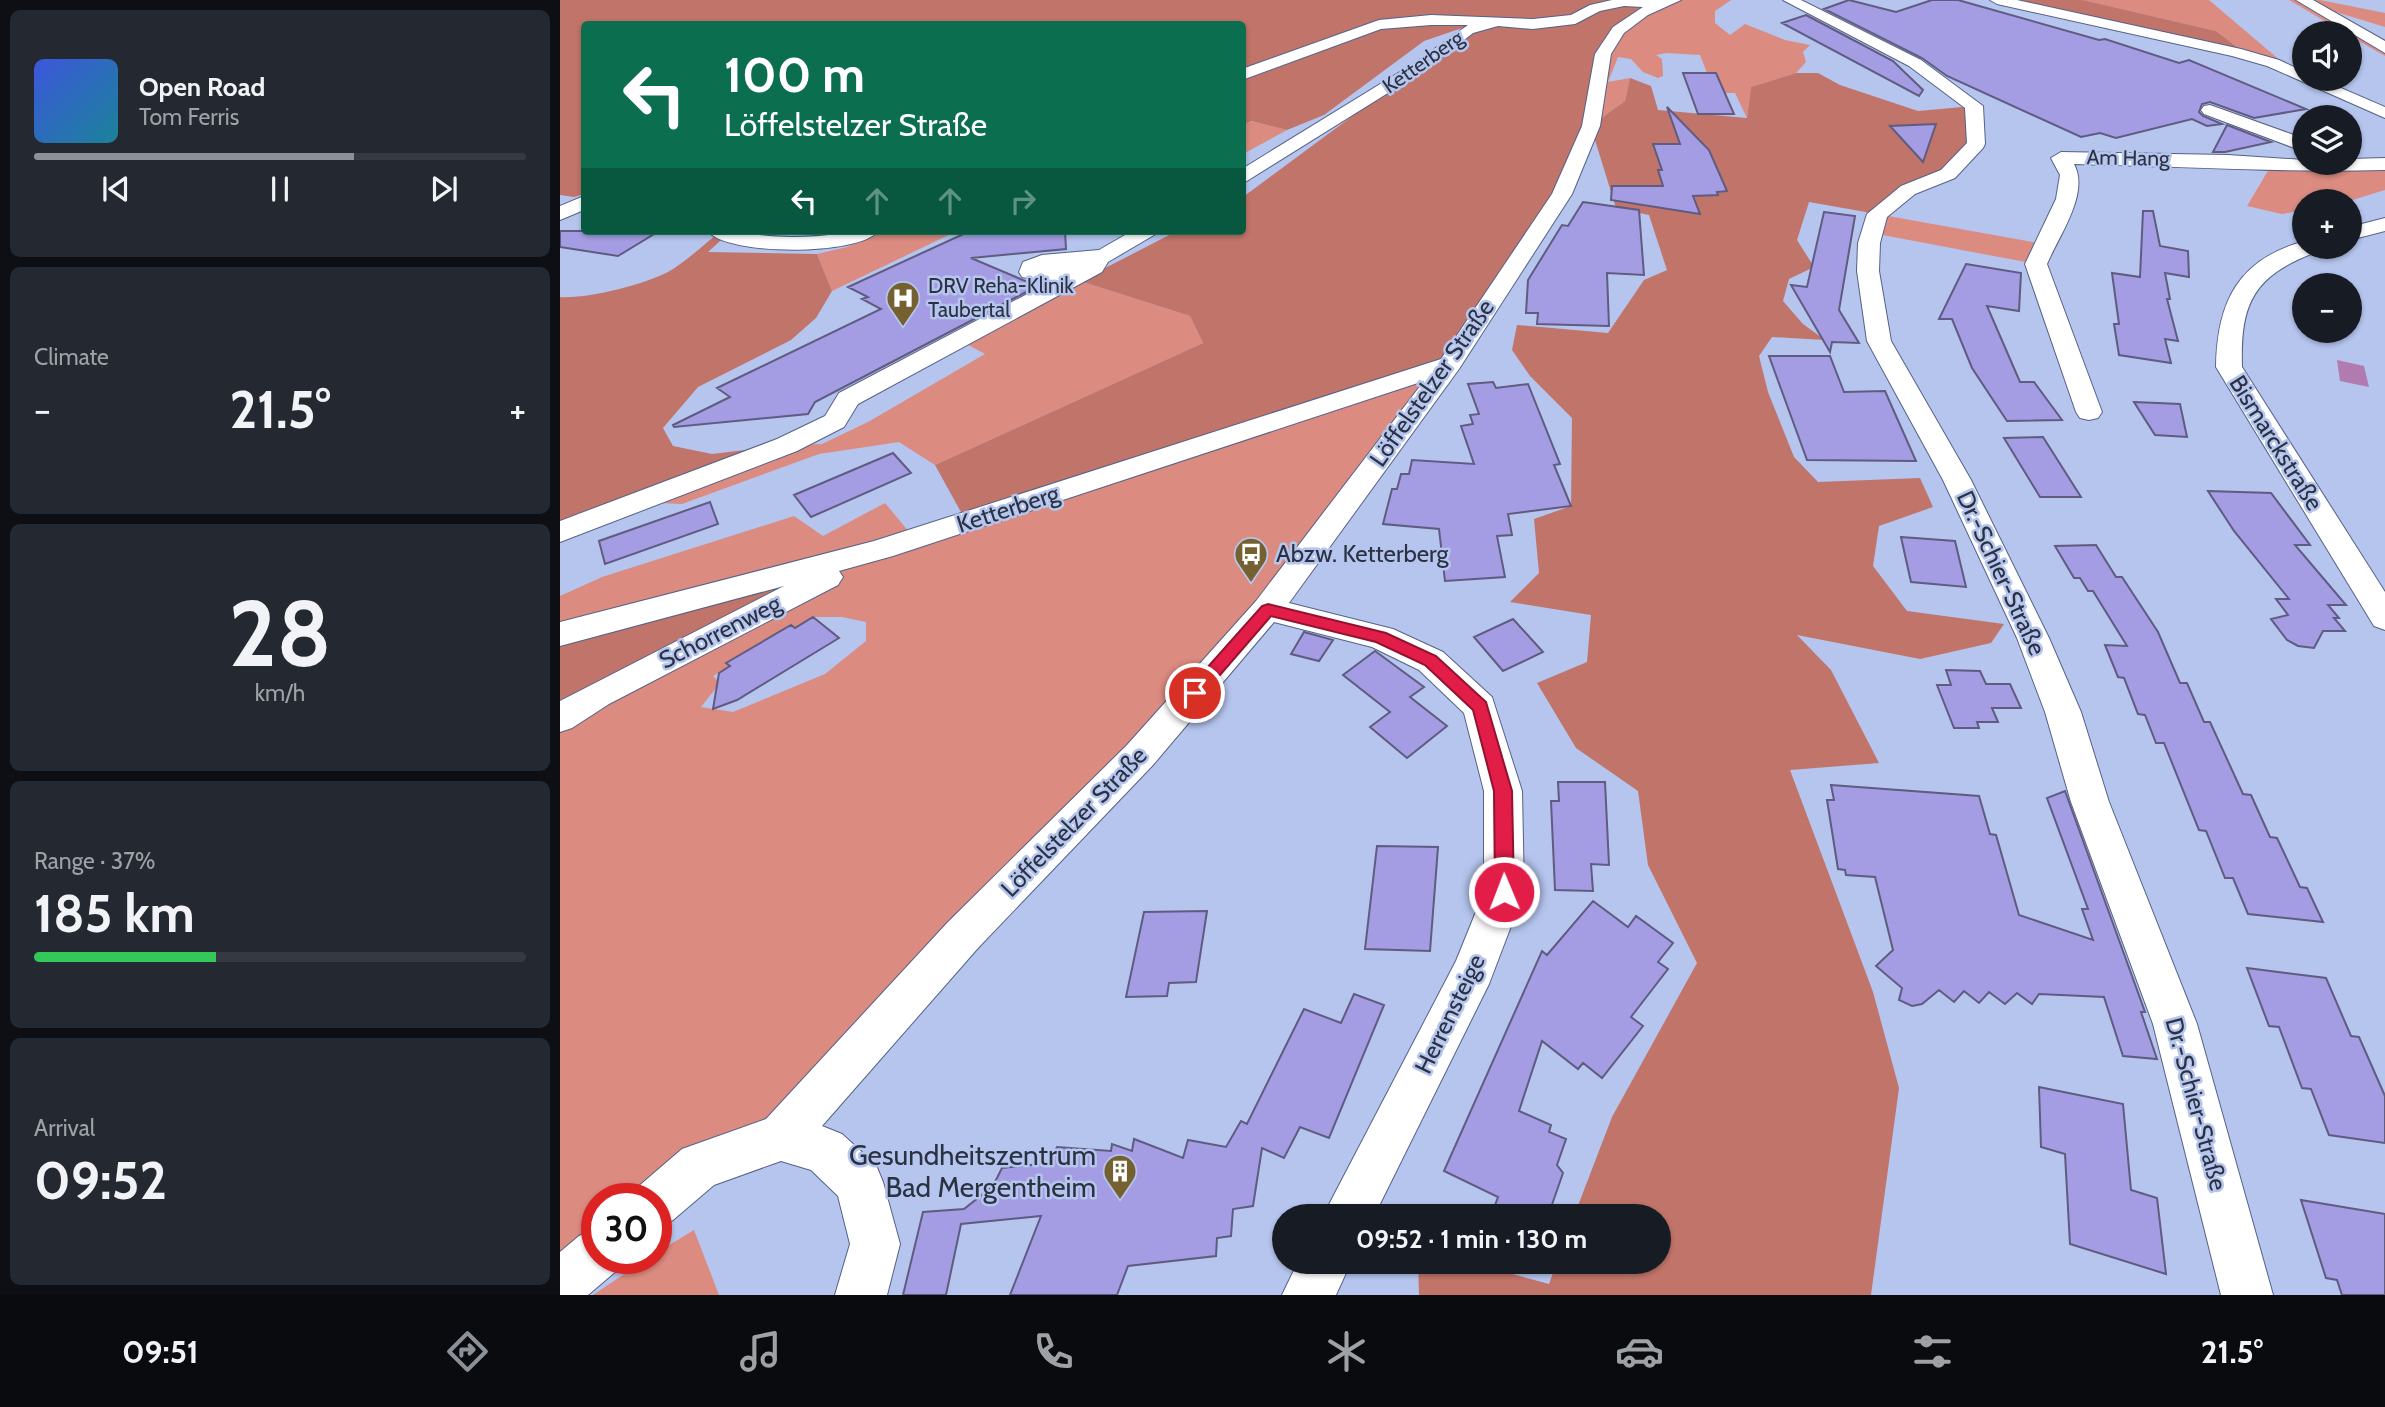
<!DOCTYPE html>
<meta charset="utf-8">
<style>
:root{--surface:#171b24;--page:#242831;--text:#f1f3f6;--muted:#9ea1a6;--line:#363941;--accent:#8c9099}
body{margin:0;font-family:Cabin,sans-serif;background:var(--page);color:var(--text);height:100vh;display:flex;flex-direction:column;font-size:26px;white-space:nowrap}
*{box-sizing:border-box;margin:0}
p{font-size:23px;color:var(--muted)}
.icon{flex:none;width:38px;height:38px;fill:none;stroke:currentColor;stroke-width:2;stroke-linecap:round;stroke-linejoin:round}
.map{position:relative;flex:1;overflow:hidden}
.panel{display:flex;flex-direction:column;gap:10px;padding:10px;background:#0d0f14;width:560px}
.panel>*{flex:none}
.hud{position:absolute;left:21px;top:21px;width:665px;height:214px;border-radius:7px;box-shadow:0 2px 5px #0004;background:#0b6e4f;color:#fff;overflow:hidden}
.fabs{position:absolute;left:1732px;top:21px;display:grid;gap:14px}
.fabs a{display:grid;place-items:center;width:70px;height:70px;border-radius:50%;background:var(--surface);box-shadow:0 2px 5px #0004;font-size:35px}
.speed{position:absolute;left:21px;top:1183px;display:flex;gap:14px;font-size:35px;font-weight:700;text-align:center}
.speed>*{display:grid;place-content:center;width:91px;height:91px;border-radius:50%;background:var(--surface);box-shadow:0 2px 5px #0004;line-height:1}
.speed .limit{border:10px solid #d22;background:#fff;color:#111}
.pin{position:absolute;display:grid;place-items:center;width:60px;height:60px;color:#fff;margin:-30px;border:4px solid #fff;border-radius:50%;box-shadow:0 2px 7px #0007}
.me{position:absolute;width:77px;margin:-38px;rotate:359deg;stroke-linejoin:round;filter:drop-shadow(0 0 5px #0008)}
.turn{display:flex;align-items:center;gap:24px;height:147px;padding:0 28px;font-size:32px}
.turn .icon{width:91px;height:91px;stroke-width:2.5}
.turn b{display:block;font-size:49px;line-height:60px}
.lanes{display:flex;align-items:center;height:66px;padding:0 28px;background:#0003;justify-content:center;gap:35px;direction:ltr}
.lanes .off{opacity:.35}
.big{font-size:52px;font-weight:700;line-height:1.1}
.panel .widget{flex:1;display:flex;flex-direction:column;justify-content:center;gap:10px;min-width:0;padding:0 24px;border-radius:10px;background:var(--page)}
.panel .dial{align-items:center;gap:0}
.dial b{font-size:91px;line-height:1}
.song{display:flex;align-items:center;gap:21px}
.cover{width:84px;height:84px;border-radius:10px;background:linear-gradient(135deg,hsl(230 70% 55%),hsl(190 70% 35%))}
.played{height:7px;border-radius:4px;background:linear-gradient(90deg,var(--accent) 65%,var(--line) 65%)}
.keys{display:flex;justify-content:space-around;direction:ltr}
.heat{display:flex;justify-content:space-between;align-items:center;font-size:38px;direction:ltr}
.charge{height:10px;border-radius:5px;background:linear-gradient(90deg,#34c759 37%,var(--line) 0)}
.trip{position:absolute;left:712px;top:1204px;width:399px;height:70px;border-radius:35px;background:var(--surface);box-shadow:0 2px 5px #0004;font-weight:700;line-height:70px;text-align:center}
.tabs{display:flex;height:112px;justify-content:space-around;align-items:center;background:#090b0e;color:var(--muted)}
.tabs .icon{width:49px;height:49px}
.tabs .active{color:var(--accent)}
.tabs b{font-size:32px;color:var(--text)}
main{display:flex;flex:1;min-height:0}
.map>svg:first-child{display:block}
.green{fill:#db8b80;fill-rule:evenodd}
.forest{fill:#c17469}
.water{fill:#b27baf}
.building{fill:#a59de3;stroke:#5f5b81;stroke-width:2}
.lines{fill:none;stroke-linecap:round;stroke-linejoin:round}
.minor-casing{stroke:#556287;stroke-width:2}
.minor{fill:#fff;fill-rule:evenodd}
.route{fill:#e11d48;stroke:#92132f;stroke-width:2}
.labels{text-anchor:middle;stroke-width:5;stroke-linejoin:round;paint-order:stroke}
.far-street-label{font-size:21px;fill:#2a3141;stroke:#b5c5ee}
.far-poi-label{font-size:21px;fill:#2a3141;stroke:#b5c5ee;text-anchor:start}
.street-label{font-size:24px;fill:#2a3141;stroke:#b5c5ee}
.poi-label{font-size:24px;fill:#2a3141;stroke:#b5c5ee;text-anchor:start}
.near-poi-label{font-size:28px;fill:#2a3141;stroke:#b5c5ee;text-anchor:end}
</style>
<main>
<section class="panel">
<div class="widget">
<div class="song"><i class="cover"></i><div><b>Open Road</b><p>Tom Ferris</p></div></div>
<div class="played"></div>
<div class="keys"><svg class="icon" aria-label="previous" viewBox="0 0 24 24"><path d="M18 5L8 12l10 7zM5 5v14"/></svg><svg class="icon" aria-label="pause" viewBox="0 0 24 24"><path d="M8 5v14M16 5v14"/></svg><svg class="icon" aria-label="next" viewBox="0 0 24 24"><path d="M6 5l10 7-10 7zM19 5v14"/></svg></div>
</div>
<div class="widget"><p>Climate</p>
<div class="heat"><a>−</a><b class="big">21.5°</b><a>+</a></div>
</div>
<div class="widget dial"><b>28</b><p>km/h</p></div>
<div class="widget"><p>Range · 37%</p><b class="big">185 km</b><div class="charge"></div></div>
<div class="widget"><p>Arrival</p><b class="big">09:52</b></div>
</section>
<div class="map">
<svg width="1825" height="1295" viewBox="0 0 1825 1295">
<rect width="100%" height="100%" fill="#b5c5ee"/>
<path class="green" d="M1114,0H1171L1155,11V23L1170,35L1185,24L1225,40L1250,45L1243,52L1246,62L1236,73L1191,87L1187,118L1175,93H1165L1156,74L1147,73L1140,55L1106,53L1096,55L1102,59L1103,76L1098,78L1083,72L1071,59L1058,57L1048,82L1070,78L1065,101L1031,126L1058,30Z
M1523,0H1649L1722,62L1745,72V78L1680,49L1656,31Z
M1729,0H1760L1825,13V27L1776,12L1825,40V56L1790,36V33H1785Z
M690,121L727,130L683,154V125Z
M1712,164H1825V190L1789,201H1745V210L1722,214L1687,206Z
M1317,214L1484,244L1476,264L1312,233Z
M322,231H397L272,291L257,254L287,247Z
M520,281L630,316L643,343L375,465L339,442L259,454L122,504L78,502L227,445L262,444L308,422L425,354L403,342Z
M890,364L707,609L221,1137L96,1199H37V1254L0,1285V718L318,551L0,634V596L42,577L234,516L263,536L325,503L355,539ZM253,617H282L306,622V641L265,674L173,712L141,707L160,683L153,676L170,666L167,663L231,625L235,628Z
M134,1230L159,1295H33L88,1258H96V1253Z"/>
<path class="forest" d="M0,0H1114L1083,12L1043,54L1032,125L1065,101L1070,78L1091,86L1098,110L1187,118L1191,87L1236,73H1258L1280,85L1358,111L1414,106L1416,144L1388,174L1317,214L1249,202L1237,240L1254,267L1229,279L1223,301L1243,324L1265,340L1212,337L1199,356L1208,392L1234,457L1258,482L1360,478L1373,507L1319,526L1313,566L1347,611L1444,624L1431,643L1360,659L1237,635L1271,670L1319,763L1230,770L1313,992L1339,1088L1311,1295H859L858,1262H909L989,1284L997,1262H1099V1216H1014L1052,1117L1137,963L1088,865L1078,791L1016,748L977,683L1027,662L1031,615L950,602L979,573L974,519L1011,506L1012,418L970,376L952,350L957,325L1048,333L1084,280L1107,270L1089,215L1056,208L1031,127L1002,194L890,364L407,523L375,465L643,343L630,316L520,281L617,231H682L683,197L902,35L928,23L902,28L864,41L764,115L727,130L691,121L683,125L682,24H24V194L14,197L0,195Z
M1437,0H1523L1656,31L1681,50Z
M161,231H171L148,252L257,254L272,291L256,318L231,340L138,387L103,428L113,446L152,454L227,445L0,532V297C27,299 83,285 108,272C126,262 144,244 161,231Z
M322,549L0,700V634Z"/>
<path class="water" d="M1777,360L1804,366L1809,387L1780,381Z"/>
<path class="building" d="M1289,0L1336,12L1372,0H1398L1539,40L1545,39L1619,63L1629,60L1746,109L1694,118L1650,102L1642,104L1639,112L1643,116L1662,124L1647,126L1632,119L1556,138L1540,133L1521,137L1387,76L1362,58L1264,9Z
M1246,15L1333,61L1363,90L1359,96L1222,23Z
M1123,73H1156L1174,114H1138Z
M1107,107L1149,150L1167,191L1157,192L1158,195L1133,196L1140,214L1051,200L1052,186H1103L1098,170H1102L1093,144H1120Z
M1376,124L1363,162L1330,126Z
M1667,125L1711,142L1665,152H1653Z
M1023,202L1079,210L1084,275L1047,273L1049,326L977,324L978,313H966L968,280L1002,225L1008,226Z
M1583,211H1593L1600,246L1628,251L1629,277L1605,273L1610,299H1607L1618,341L1605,339L1611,363L1559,355L1554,324H1559L1552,273L1580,277Z
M1264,212L1295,216L1279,310L1299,343L1272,342L1270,352L1231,285L1247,287Z
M0,231H99L58,256L0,247Z
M410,231H505L506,249L411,258L470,283L463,287L470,290L255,402L248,414L114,427L113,425L170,397L157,388L321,309L302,299L308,297L288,287Z
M1406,264L1461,273L1459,311L1427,306L1460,382H1474L1502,420L1447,421L1412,368L1392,319H1379Z
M1209,356H1270L1284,392L1325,391L1356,461L1247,460Z
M933,382L936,388L968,384L1000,464L994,465L1011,506L948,514L952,535L937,536L945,577L885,581L879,529L823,524L832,489H837L841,474H849L852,460L914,464L901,426L913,424L910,415L919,414L908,384Z
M1574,402L1620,404L1627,437L1595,435Z
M1483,437L1521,497H1480L1444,438Z
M333,453L351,473L251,517L234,495Z
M1648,491L1711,493L1750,545H1735L1786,605H1768L1779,618H1774L1785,631H1763L1754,648L1738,646L1727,640L1711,619L1728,615L1716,599H1729L1674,531Z
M150,502L158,524L45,564L39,541Z
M1341,537L1395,541L1406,587L1351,582Z
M1536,545L1556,577H1562L1598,632L1620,683H1627L1644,722H1650L1683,794L1691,795L1710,837L1717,838L1740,887L1747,888L1763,922L1688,914L1673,878H1665L1646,831L1639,830L1604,743H1596L1585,715L1578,714L1564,678L1558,677L1545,645L1567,646L1533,591H1528L1520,578H1514L1495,546Z
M253,617L279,638L177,700L153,709L159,673L170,666L166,663L231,625L235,628Z
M953,619L983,652L943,671L914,637Z
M744,632L773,640L759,661L731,654Z
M815,651L864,687L850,697L887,726L847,758L810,727L830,712L783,675Z
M1386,670L1420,671L1426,684H1450L1461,708H1432L1438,722H1417L1419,728H1394L1377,685H1391Z
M998,782H1045L1049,865L1031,864L1033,891L995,890L991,801H999Z
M1271,785L1419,796L1430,834L1436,835L1459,915L1533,940L1522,909H1528L1487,798L1505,791L1585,1012H1581L1597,1059L1563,1056L1544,997L1479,994L1472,1004L1457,993L1445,1004L1429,992L1419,1003L1404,991L1394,1002L1379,990L1362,1004L1352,1006L1339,1000L1342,988L1316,966L1333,950L1315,877L1286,875L1285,870L1278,869L1267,800H1274Z
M817,846L878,847L870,951L805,949Z
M1033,901L1068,927L1076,916L1113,943L1098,962L1108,969L1071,1017L1083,1026L1042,1078L1023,1063L1018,1069L982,1041L959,1111L991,1125L989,1132L1006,1139L997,1165L1003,1173L988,1216H931L938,1197L884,1171L982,951L987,955Z
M647,911L636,982L609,983L607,996L566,997L584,912Z
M1687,968L1766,978L1791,1036L1799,1037L1825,1096V1143L1769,1135L1751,1089L1742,1088L1719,1027L1709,1026Z
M794,994L824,1005L769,1138L740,1127L724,1158L702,1148L693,1206L673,1209L671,1236L657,1238L656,1256L568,1266L557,1295H450L481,1216L401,1224L386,1295H343L363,1212L404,1209L433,1186L442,1168L490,1163L497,1147L551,1151L552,1144L572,1151L574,1139L623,1158L628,1140L666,1147L681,1121L687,1124L744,1009L781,1023Z
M1479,1087L1563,1104L1571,1190L1597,1198L1606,1274L1510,1244L1505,1154L1481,1147Z
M1741,1200L1825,1214V1295H1782L1777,1280L1766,1278Z"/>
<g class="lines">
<defs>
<path id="minor" d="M1052,0H1121L1088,15L1064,33L1051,54L1040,126L1012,194L899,369L729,603L833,629L883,652L932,697L962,791L964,892L929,984L814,1216H763L896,961L924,892V791L904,713L859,670L812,647L714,622L593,765L418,948L262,1126L282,1134L316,1165L323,1182L340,1244L327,1295H275L290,1244L278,1196L251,1170L221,1161L154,1185L113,1220L96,1228V1199H73L79,1186L122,1149L206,1119L388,922L567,745L696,601L864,381L333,556L279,571L283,577L278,585L49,704L12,728L0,732V701L224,586L0,646V622L314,541L881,359L992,194L1022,126L1035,54L1053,27L1083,7L1064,6L1040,11L1015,24L973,29L938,26L913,33L868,68L682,184V169L856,62L908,25H871L821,29L682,80V69L819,20L871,15L973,19L1011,15L1030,5Z
M1223,0H1241L1361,60L1423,106L1425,144L1423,148L1395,178L1355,194L1327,217L1320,243L1319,271L1331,341L1411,480L1489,638L1521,712L1549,802L1637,1024L1713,1295H1661L1593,1024L1511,802L1485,712L1457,638L1383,480L1307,341L1297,271L1298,243L1307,214L1341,186L1381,170L1407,143L1405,108L1349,66Z
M1430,0H1457L1681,49L1719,60L1745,72V79H1760L1825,107V118L1707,66L1672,56L1437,4Z
M1736,0H1753L1825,41V53Z
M1650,105L1745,139V152L1644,114L1641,110L1644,106Z
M1501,152L1668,155L1745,160V163H1790V159L1825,158V170C1721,173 1618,166 1514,164C1530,193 1499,236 1487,264L1542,412L1538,418L1529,420L1520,418L1516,412L1465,264L1496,199L1500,175L1491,158Z
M24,196V210L0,220V206Z
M1825,218V231L1790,240V227Z
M148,231C176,231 203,237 230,237C260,238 288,231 318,231C300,256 166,256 148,231Z
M572,231H598L594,235L548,262L542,272L298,404L284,427L237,451L0,542V521L217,439L265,416L279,393L490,282L462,277L459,272L463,262L482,255L539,250Z
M1745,241V247H1759L1756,252C1694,276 1680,302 1682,367L1825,592V630L1814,626L1656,367C1657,302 1678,259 1745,241Z
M37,1229V1258H61L55,1272L28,1295H0V1252L19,1236Z
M738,1262H791L776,1295H722Z"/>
</defs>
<use href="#minor" class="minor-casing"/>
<use href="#minor" class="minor"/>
</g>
<path class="route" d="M708,604L826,633L876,656L926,702L952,791L954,892L951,898L944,901L938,898L935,892L934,791L913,710L865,665L816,642L711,616L641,697H629L626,693L629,688L702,606Z"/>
<defs>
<symbol id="hospital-pin" viewBox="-11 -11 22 30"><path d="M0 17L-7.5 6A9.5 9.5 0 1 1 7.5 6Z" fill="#74612f" stroke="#b5c5ee"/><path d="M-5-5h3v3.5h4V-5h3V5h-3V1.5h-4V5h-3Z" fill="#fff"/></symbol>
<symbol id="bus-pin" viewBox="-11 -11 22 30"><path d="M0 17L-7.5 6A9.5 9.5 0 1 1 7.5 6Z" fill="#74612f" stroke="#b5c5ee"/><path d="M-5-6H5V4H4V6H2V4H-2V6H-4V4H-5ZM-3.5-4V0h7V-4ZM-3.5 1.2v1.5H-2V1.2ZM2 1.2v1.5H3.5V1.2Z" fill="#fff"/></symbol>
<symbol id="building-pin" viewBox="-11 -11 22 30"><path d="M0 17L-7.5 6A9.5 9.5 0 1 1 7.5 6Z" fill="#74612f" stroke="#b5c5ee"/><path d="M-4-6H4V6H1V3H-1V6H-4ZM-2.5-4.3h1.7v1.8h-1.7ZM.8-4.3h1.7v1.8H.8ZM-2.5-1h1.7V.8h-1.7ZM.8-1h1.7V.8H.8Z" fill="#fff"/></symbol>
</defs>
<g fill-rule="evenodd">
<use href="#hospital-pin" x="324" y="279" width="38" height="52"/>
<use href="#bus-pin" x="672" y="535" width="38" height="52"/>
<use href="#building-pin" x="541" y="1152" width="38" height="52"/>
</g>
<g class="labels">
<g class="far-street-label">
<text transform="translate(863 62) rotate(-35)" y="7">Ketterberg</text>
<text transform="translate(1568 158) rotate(1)" y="7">Am Hang</text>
</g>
<g class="far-poi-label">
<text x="368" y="293">DRV Reha-Klinik<tspan x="368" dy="24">Taubertal</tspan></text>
</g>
<g class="street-label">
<text transform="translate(872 383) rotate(-55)" y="8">Löffelstelzer Straße</text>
<text transform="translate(1716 443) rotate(58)" y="8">Bismarckstraße</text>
<text transform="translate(448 509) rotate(-18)" y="8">Ketterberg</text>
<text transform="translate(1441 573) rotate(65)" y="8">Dr.-Schier-Straße</text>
<text transform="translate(160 632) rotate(-27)" y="8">Schorrenweg</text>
<text transform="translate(514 822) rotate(-46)" y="8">Löffelstelzer Straße</text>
<text transform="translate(890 1014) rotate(-64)" y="8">Herrensteige</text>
<text transform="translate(1636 1104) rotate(75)" y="8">Dr.-Schier-Straße</text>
</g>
<g class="poi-label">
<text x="716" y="562">Abzw. Ketterberg</text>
</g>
<g class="near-poi-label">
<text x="536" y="1165">Gesundheitszentrum<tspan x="536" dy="32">Bad Mergentheim</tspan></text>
</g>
</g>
</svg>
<div class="fabs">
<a><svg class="icon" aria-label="sound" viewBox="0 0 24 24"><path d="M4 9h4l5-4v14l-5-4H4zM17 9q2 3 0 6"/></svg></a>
<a><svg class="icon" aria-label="layers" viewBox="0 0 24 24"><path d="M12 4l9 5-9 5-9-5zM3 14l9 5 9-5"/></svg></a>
<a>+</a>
<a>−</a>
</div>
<div class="speed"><div class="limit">30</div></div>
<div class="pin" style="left:635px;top:693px;background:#d93025"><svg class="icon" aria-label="arrive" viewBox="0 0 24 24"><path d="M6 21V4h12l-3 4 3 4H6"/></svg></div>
<svg class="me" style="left:944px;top:892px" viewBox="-20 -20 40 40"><circle r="17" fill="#e11d48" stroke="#fff" stroke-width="3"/><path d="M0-11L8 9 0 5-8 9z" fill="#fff"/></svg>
<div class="trip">09:52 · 1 min · 130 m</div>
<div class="hud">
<div class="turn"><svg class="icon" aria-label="left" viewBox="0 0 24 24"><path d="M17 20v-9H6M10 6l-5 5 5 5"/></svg><div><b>100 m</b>Löffelstelzer Straße</div></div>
<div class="lanes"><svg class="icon" aria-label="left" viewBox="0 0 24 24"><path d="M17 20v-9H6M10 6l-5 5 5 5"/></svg><svg class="icon off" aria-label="ahead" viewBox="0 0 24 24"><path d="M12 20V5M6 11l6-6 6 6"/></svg><svg class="icon off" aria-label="ahead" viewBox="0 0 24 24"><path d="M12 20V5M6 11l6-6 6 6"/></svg><svg class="icon off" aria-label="right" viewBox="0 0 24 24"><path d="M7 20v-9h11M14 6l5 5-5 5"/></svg></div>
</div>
</div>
</main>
<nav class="tabs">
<b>09:51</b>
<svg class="icon active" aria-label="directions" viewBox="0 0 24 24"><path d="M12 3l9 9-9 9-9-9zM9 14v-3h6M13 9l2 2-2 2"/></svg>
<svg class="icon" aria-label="music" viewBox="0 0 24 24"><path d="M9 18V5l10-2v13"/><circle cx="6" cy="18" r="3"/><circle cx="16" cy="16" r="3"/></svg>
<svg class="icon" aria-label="phone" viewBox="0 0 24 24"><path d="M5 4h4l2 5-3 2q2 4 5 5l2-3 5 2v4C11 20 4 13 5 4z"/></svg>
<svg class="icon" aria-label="climate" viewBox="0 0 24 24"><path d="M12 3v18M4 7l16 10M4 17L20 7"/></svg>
<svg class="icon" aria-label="car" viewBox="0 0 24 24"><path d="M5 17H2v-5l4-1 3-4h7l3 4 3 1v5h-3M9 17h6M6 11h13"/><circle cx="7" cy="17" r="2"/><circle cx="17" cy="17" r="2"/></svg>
<svg class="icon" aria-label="filters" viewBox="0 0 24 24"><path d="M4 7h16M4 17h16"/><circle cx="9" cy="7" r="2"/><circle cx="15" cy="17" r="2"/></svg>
<b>21.5°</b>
</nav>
